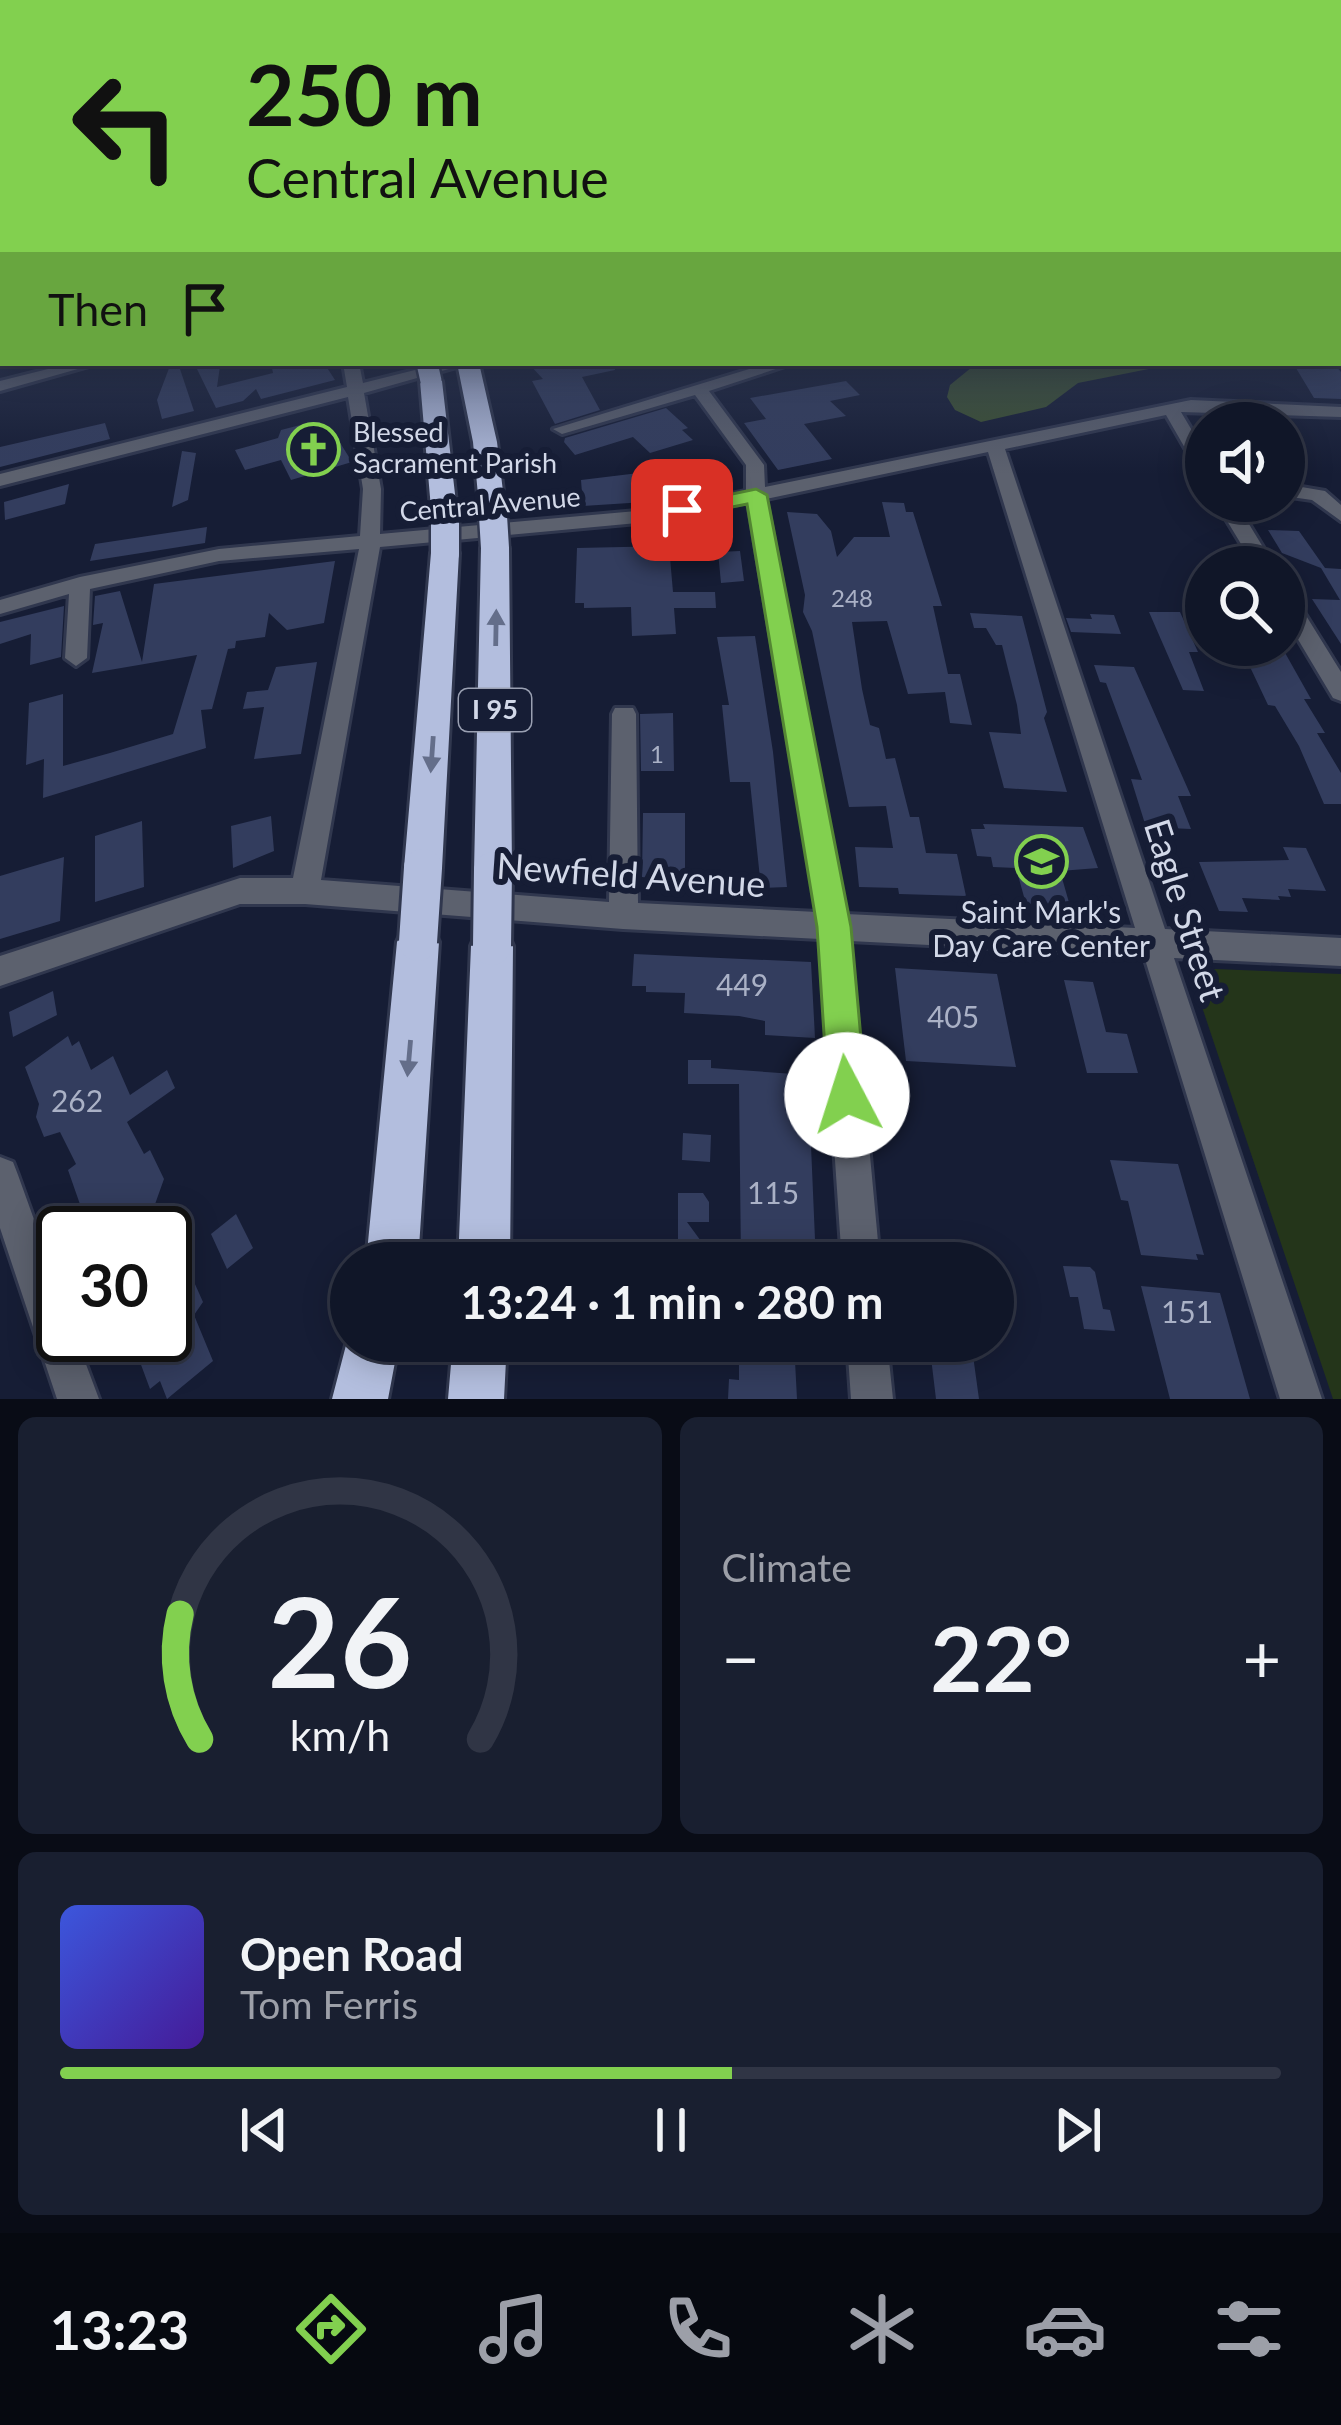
<!DOCTYPE html>
<meta charset="utf-8">
<style>
:root{--surface:#101628;--page:#191f30;--text:#f1f3f6;--muted:#9c9fa8;--line:#303545;--accent:#82d04f}
body{margin:0;font-family:Lato,sans-serif;background:var(--page);color:var(--text);height:100vh;display:flex;flex-direction:column;font-size:45px;white-space:nowrap}
*{box-sizing:border-box;margin:0}
p{font-size:39px;color:var(--muted)}
.icon{flex:none;width:66px;height:66px;fill:none;stroke:currentColor;stroke-width:2;stroke-linecap:round;stroke-linejoin:round}
.map{position:relative;height:1399px;overflow:hidden}
.drawer{display:flex;flex-direction:column;gap:18px;padding:18px;background:#090c16;flex:1}
.drawer>*{flex:none}
.top-card{position:absolute;left:0px;top:0px;width:1341px;height:366px;box-shadow:0 6px 30px #0003,0 0 0 3px var(--line);background:#82d04f;color:#111;overflow:hidden}
.tools{position:absolute;left:1185px;top:402px;display:grid;gap:24px}
.tools a{display:grid;place-items:center;width:120px;height:120px;border-radius:50%;background:var(--surface);box-shadow:0 6px 30px #0003,0 0 0 3px var(--line);font-size:60px}
.speed{position:absolute;left:36px;top:1206px;display:flex;gap:24px;font-size:60px;font-weight:700;text-align:center}
.speed>*{display:grid;place-content:center;width:156px;height:156px;border-radius:50%;background:var(--surface);box-shadow:0 6px 30px #0003,0 0 0 3px var(--line);line-height:1}
.speed .limit{border:6px solid #111;border-radius:18px;background:#fff;color:#111}
.pin{position:absolute;display:grid;place-items:center;width:102px;height:102px;color:#fff;margin:-51px;border-radius:24px;box-shadow:0 6px 18px #0006}
.me{position:absolute;width:132px;margin:-66px;rotate:355deg;stroke-linejoin:round;filter:drop-shadow(0 0 9px #0008)}
.turn{display:flex;align-items:center;gap:42px;height:252px;padding:0 48px;font-size:54px}
.turn .icon{width:156px;height:156px;stroke-width:2.5}
.turn b{display:block;font-size:84px;line-height:102px}
.then{display:flex;align-items:center;height:114px;padding:0 48px;background:#0003;gap:24px;font-size:45px}
.big{font-size:90px;font-weight:700;line-height:1.1}
.drawer .card{flex:1;display:flex;flex-direction:column;justify-content:center;gap:18px;min-width:0;padding:0 42px;border-radius:18px;background:var(--page)}
.drawer .dial{align-items:center;gap:0}
.dial svg{height:312px;overflow:visible;fill:none;stroke:var(--line);stroke-width:7;stroke-linecap:round;text-anchor:middle}
.dial text{fill:var(--text);stroke:none}
.song{display:flex;align-items:center;gap:36px}
.cover{width:144px;height:144px;border-radius:18px;background:linear-gradient(135deg,hsl(230 70% 55%),hsl(260 70% 35%))}
.played{height:12px;border-radius:6px;background:linear-gradient(90deg,var(--accent) 55%,var(--line) 55%)}
.keys{display:flex;justify-content:space-around;direction:ltr}
.heat{display:flex;justify-content:space-between;align-items:center;font-size:66px;direction:ltr}
.drawer .tiles{flex:1;display:grid;gap:18px;grid-template-columns:1fr 1fr}
.card:last-child{grid-column:span 2}
.trip{position:absolute;left:330px;top:1242px;width:684px;height:120px;border-radius:60px;background:var(--surface);box-shadow:0 6px 30px #0003,0 0 0 3px var(--line);font-weight:700;line-height:120px;text-align:center}
.dock{display:flex;height:192px;justify-content:space-around;align-items:center;background:#060910;color:var(--muted)}
.dock .icon{width:84px;height:84px}
.dock .current{color:var(--accent)}
.dock b{font-size:54px;color:var(--text)}
.map>svg:first-child{display:block}
.green{fill:#24351a}
.water{fill:#3d5231}
.building{fill:#333d5e}
.lines{fill:none;stroke-linecap:round;stroke-linejoin:round}
.minor-casing{stroke:#30374e;stroke-width:6}
.highway-casing{stroke:#30374e;stroke-width:6}
.minor{fill:#5c616e;fill-rule:evenodd}
.highway{fill:#b3bede;fill-rule:evenodd}
.highway-bridge-far2-casing{stroke:#30374e;stroke-width:26;stroke-linecap:butt}
.highway-bridge-far1-casing{stroke:#30374e;stroke-width:33;stroke-linecap:butt}
.highway-bridge-casing{stroke:#30374e;stroke-width:44;stroke-linecap:butt}
.highway-bridge-far2{stroke:#b3bede;stroke-width:21}
.highway-bridge-far1{stroke:#b3bede;stroke-width:28}
.highway-bridge{stroke:#b3bede;stroke-width:38}
.oneway{fill:#646e8a}
.route{fill:#82d04f;stroke:#548733;stroke-width:3}
.labels{text-anchor:middle;stroke-width:12;stroke-linejoin:round;paint-order:stroke}
.number-label{font-size:24px;fill:#aab1c6}
.far-poi-label{font-size:27px;fill:#d2d8e8;stroke:#161d35;text-anchor:start}
.far-street-label{font-size:27px;fill:#d2d8e8;stroke:#161d35}
.shield{fill:#161d35;stroke:#9aa0b2;stroke-width:3}
.shield-label{font-size:27px;font-weight:bold;fill:#d2d8e8}
.poi-label{font-size:30px;fill:#d2d8e8;stroke:#161d35}
.near-number-label{font-size:30px;fill:#aab1c6}
.near-street-label{font-size:36px;fill:#d2d8e8;stroke:#161d35}
</style>
<div class="map">
<svg width="1341" height="1399" viewBox="0 0 1341 1399">
<rect width="100%" height="100%" fill="#161d35"/>
<path class="green" d="M1189,968L1341,974V1399H1333Z"/>
<path class="water" d="M977,363H1179L1078,383L1046,407L981,422L955,410L947,397L950,385Z"/>
<path class="building" d="M171,363H178L194,411L162,419L157,400Z
M271,363H290V367L324,363L335,380L261,399L256,389L243,401L216,408L197,369L220,366L217,387L273,373Z
M528,363H614L615,370L582,377L600,410L555,424L532,381L543,379Z
M1293,363H1333L1341,372V399L1314,398Z
M846,381L860,395L830,401L846,416L804,424L832,459L778,470L744,423L766,419L750,398Z
M666,408L688,428L682,430L693,440L650,453L633,437L575,455L564,442L565,438Z
M312,422H320L333,443L339,441L352,462L291,480L281,460L245,470L235,450L278,438L281,430Z
M105,423L110,439L0,467V447Z
M182,451L196,453L188,500L172,507Z
M647,472L651,497H644L645,502L583,506L581,480Z
M69,484L65,504L5,520L4,502Z
M882,502L904,503L906,512H913L942,606H933L948,674H960L972,725L950,723L945,692L908,694L887,621L852,622L862,689L870,725L879,728L886,759L895,758L910,817H919L926,853L957,854L966,896L899,894L898,888L859,887L855,847L893,848L886,806L849,807L812,631L803,612L805,595L787,512L817,514L831,531L837,557L854,537H890Z
M207,527L205,543L90,561L95,544Z
M1268,530L1299,531L1325,568L1341,569V644L1312,599L1340,600L1321,568L1282,553Z
M669,546L673,592H715L716,608H674L676,634L632,636L631,607L584,608V603H575L577,548Z
M740,551L744,581L721,583L718,552Z
M335,561L324,623L287,630L269,613L265,637L236,641L235,648L228,649L212,709L201,710L206,748L43,798L44,759L26,765L29,703L63,694V766L110,753L173,734L197,655L92,673L103,623L93,625L95,596L120,591L142,662L154,584Z
M64,606L61,657L30,665L31,634L0,644V622Z
M1149,612H1180L1198,652H1189L1204,691L1183,690Z
M970,613L1022,616L1047,712L1044,718L1067,792L1004,788L989,732L1021,734L1017,705L1002,645H996L986,628H974Z
M1090,614L1114,615L1121,634L1071,632L1066,618L1092,619Z
M755,636L773,752L787,887L761,888L750,782H730L722,705H729L717,637Z
M1242,650L1284,651L1311,699H1304L1325,733H1317L1341,773V804H1324L1299,746L1275,706L1268,705Z
M317,662L301,754L254,759L264,707L243,709L247,692L268,690L276,667Z
M1094,665L1134,667L1191,796H1178L1191,829L1146,827L1131,779L1142,780L1106,683L1100,682Z
M673,713L674,771H641L640,714Z
M643,813H685V877H677L676,881L642,877Z
M271,816L274,851L233,868L231,826Z
M142,821L144,887L95,902V836Z
M983,824L1083,827L1098,868L1060,871L1070,906L1039,909L1038,904H1026L1016,868L993,867L991,857L977,856L971,829H985Z
M1283,847L1306,848L1326,891L1288,889L1291,897L1278,896L1280,900L1242,898L1248,912L1219,911L1199,862L1289,860Z
M64,857L60,921L0,939V876Z
M634,954L811,962L815,1038L765,1035V1021L739,1016L684,1013L685,993L646,992V986H632Z
M895,968L997,974L1016,1067L906,1061Z
M1064,980L1093,982L1106,1032L1127,1034L1138,1073H1087Z
M53,991L57,1015L13,1037L9,1012Z
M68,1036L72,1046L79,1041L91,1070L113,1056L130,1095L167,1070L175,1088L127,1122L144,1154L150,1150L164,1179L149,1221L174,1203L190,1237L178,1246L203,1302L194,1315L213,1361L167,1399L160,1381L150,1389L130,1335H165V1233H90L68,1170L76,1164L60,1132L44,1137L36,1117L39,1104L25,1067Z
M688,1060H711V1068L808,1075L816,1263H741L739,1084H688Z
M683,1133L711,1135L710,1162L682,1160Z
M1110,1160L1178,1164L1204,1255L1196,1254L1198,1260L1141,1255L1128,1201L1121,1200Z
M678,1193H703L709,1202V1222H687L717,1263H678Z
M236,1214L253,1248L227,1269L211,1234Z
M1063,1266L1090,1267L1095,1272L1103,1309L1110,1310L1115,1331L1084,1329L1078,1297H1070Z
M1141,1286L1220,1293L1250,1399H1170Z
M739,1341H819L820,1359L795,1361L797,1399H728L729,1379L739,1380Z
M929,1341H971L979,1399H936Z"/>
<g class="lines">
<defs>
<path id="minor" d="M3,289V297L0,298V290Z
M72,363H99L0,391V381Z
M343,363H359L363,383L443,363H470L364,393L381,489L380,534L659,509L746,491V465L695,395L562,434L553,429L769,363H794L709,391L764,465L765,487L1191,400L1341,407V417L1181,412L1206,454V475L1197,469L1166,415L1005,449L1165,929L1341,938V966L1174,958L1322,1399H1280L1144,956L850,941L880,1263H842L820,939L623,929L305,904H240L0,986V956L240,878H293L359,549L219,561L90,589L87,658L76,666L65,658L69,594L0,614V600L80,577L219,549L360,536L363,489L348,397L0,486V474L347,387ZM988,452L1135,928L846,914L766,499ZM748,502L817,912L638,903L636,714L633,708H615L612,714L609,902L321,880L380,547L659,521Z
M1284,484L1325,491L1341,505V521L1312,500L1284,496Z
M1215,501H1235L1275,567H1255Z
M1284,591L1292,593L1341,672V701L1333,698L1284,616Z
M0,1157L13,1162L18,1175L63,1300V1335H75L99,1399H57L0,1228Z
M847,1341H887L893,1399H851Z"/>
<path id="highway" d="M457,363H479L497,442L506,516L502,522H484L480,516L473,442Z
M431,374L442,381L458,520L445,528L432,520L420,381Z
M495,539L509,548L512,871L507,883L493,888L479,883L474,871L481,548Z
M445,544L459,553L442,868L437,880L423,885L409,880L404,868L431,553Z
M418,923L433,929L439,942L418,1263H366L397,942L403,929Z
M492,927L507,932L513,946L510,1263H458L471,946L477,932Z
M351,1326V1341H399L388,1399H332Z
M453,1341H507L504,1399H448Z"/>
</defs>
<use href="#minor" class="minor-casing"/>
<use href="#highway" class="highway-casing"/>
<use href="#minor" class="minor"/>
<use href="#highway" class="highway"/>
<defs>
<path id="highway-bridge-far2" d="M427,363L431,381"/>
<path id="highway-bridge-far1" d="M493,516L495,548
M445,520V553"/>
<path id="highway-bridge" d="M418,942L423,868
M492,946L493,871"/>
</defs>
<use href="#highway-bridge-far2" class="highway-bridge-far2-casing"/>
<use href="#highway-bridge-far1" class="highway-bridge-far1-casing"/>
<use href="#highway-bridge" class="highway-bridge-casing"/>
<use href="#highway-bridge-far2" class="highway-bridge-far2"/>
<use href="#highway-bridge-far1" class="highway-bridge-far1"/>
<use href="#highway-bridge" class="highway-bridge"/>
</g>
<defs><path id="oneway-solid" d="M-6-.8H1V-3.2L6.5 0L1 3.2V.8H-6Z" transform="scale(3)"/></defs>
<g class="oneway">
<use href="#oneway-solid" transform="translate(496 628) rotate(-89)"/>
<use href="#oneway-solid" transform="translate(432 754) rotate(94)"/>
<use href="#oneway-solid" transform="translate(409 1058) rotate(95)"/>
</g>
<linearGradient id="sky" x2="0" y2="1"><stop stop-color="#0c101d"/><stop offset="0.59" stop-color="#36405c"/><stop offset="1" stop-color="#36405c" stop-opacity="0"/></linearGradient>
<rect width="1341" height="474" fill="url(#sky)"/>
<path class="route" d="M756,489L767,495L851,927L866,1095L861,1108L847,1114L834,1108L828,1095L817,927L747,504L682,517L671,510L674,506Z"/>
<defs>
<symbol id="church-ring" viewBox="-11 -11 22 22"><circle r="9.5" fill="#161d35" stroke="#82d04f" stroke-width="1.5"/><path d="M-1.2-6h2.4v3.5h3.3v2.4h-3.3V6h-2.4V-.1h-3.3v-2.4h3.3Z" fill="#82d04f"/></symbol>
<symbol id="school-ring" viewBox="-11 -11 22 22"><circle r="9.5" fill="#161d35" stroke="#82d04f" stroke-width="1.5"/><path d="M0-5L7-2L0 1L-7-2ZM-4 1L0 2.5L4 1V4Q0 6-4 4Z" fill="#82d04f"/></symbol>
</defs>
<g fill-rule="evenodd">
<use href="#church-ring" x="284" y="420" width="59" height="59"/>
<use href="#school-ring" x="1012" y="832" width="59" height="59"/>
</g>
<g class="labels">
<g class="number-label">
<text x="852" y="607">248</text>
<text x="657" y="763">1</text>
</g>
<g class="far-poi-label">
<text x="353" y="442">Blessed<tspan x="353" dy="31">Sacrament Parish</tspan></text>
</g>
<g class="far-street-label">
<text transform="translate(490 505) rotate(-5)" y="9">Central Avenue</text>
</g>
<rect class="shield" x="459" y="689" width="72" height="42" rx="9"/>
<g class="shield-label">
<text x="495" y="719">I 95</text>
</g>
<g class="poi-label">
<text x="1041" y="923">Saint Mark's<tspan x="1041" dy="34">Day Care Center</tspan></text>
</g>
<g class="near-number-label">
<text x="742" y="996">449</text>
<text x="953" y="1028">405</text>
<text x="77" y="1112">262</text>
<text x="773" y="1204">115</text>
<text x="1187" y="1323">151</text>
</g>
<g class="near-street-label">
<text transform="translate(631 875) rotate(4)" y="13">Newfield Avenue</text>
<text transform="translate(1185 910) rotate(72)" y="13">Eagle Street</text>
</g>
</g>
</svg>
<div class="tools">
<a><svg class="icon" aria-label="sound" viewBox="0 0 24 24"><path d="M4 9h4l5-4v14l-5-4H4zM17 9q2 3 0 6"/></svg></a>
<a><svg class="icon" aria-label="search" viewBox="0 0 24 24"><circle cx="10" cy="10" r="6"/><path d="M15 15l6 6"/></svg></a>
</div>
<div class="speed"><div class="limit">30</div></div>
<div class="pin" style="left:682px;top:510px;background:#d93025"><svg class="icon" aria-label="arrive" viewBox="0 0 24 24"><path d="M6 21V4h12l-3 4 3 4H6"/></svg></div>
<svg class="me" style="left:847px;top:1095px" viewBox="-20 -20 40 40"><circle r="19" fill="#fff"/><path d="M0-13L10 11 0 6-10 11z" fill="#82d04f"/></svg>
<div class="trip">13:24 · 1 min · 280 m</div>
<div class="top-card">
<div class="turn"><svg class="icon" aria-label="left" viewBox="0 0 24 24"><path d="M17 20v-9H6M10 6l-5 5 5 5"/></svg><div><b>250 m</b>Central Avenue</div></div>
<div class="then">Then<svg class="icon" aria-label="arrive" viewBox="0 0 24 24"><path d="M6 21V4h12l-3 4 3 4H6"/></svg></div>
</div>
</div>
<section class="drawer">
<div class="tiles">
<div class="card dial"><svg viewBox="0 0 100 80">
<path d="M14 69A42 42 0 1 1 86 69"/>
<path d="M14 69A42 42 0 0 1 9 37" stroke="#82d04f"/>
<text x="50" y="56" font-size="32" font-weight="700">26</text>
<text x="50" y="72" font-size="11">km/h</text>
</svg></div>
<div class="card"><p>Climate</p>
<div class="heat"><a>−</a><b class="big">22°</b><a>+</a></div>
</div>
<div class="card">
<div class="song"><i class="cover"></i><div><b>Open Road</b><p>Tom Ferris</p></div></div>
<div class="played"></div>
<div class="keys"><svg class="icon" aria-label="previous" viewBox="0 0 24 24"><path d="M18 5L8 12l10 7zM5 5v14"/></svg><svg class="icon" aria-label="pause" viewBox="0 0 24 24"><path d="M8 5v14M16 5v14"/></svg><svg class="icon" aria-label="next" viewBox="0 0 24 24"><path d="M6 5l10 7-10 7zM19 5v14"/></svg></div>
</div>
</div>
</section>
<nav class="dock">
<b>13:23</b>
<svg class="icon current" aria-label="directions" viewBox="0 0 24 24"><path d="M12 3l9 9-9 9-9-9zM9 14v-3h6M13 9l2 2-2 2"/></svg>
<svg class="icon" aria-label="music" viewBox="0 0 24 24"><path d="M9 18V5l10-2v13"/><circle cx="6" cy="18" r="3"/><circle cx="16" cy="16" r="3"/></svg>
<svg class="icon" aria-label="phone" viewBox="0 0 24 24"><path d="M5 4h4l2 5-3 2q2 4 5 5l2-3 5 2v4C11 20 4 13 5 4z"/></svg>
<svg class="icon" aria-label="climate" viewBox="0 0 24 24"><path d="M12 3v18M4 7l16 10M4 17L20 7"/></svg>
<svg class="icon" aria-label="car" viewBox="0 0 24 24"><path d="M5 17H2v-5l4-1 3-4h7l3 4 3 1v5h-3M9 17h6M6 11h13"/><circle cx="7" cy="17" r="2"/><circle cx="17" cy="17" r="2"/></svg>
<svg class="icon" aria-label="filters" viewBox="0 0 24 24"><path d="M4 7h16M4 17h16"/><circle cx="9" cy="7" r="2"/><circle cx="15" cy="17" r="2"/></svg>
</nav>
